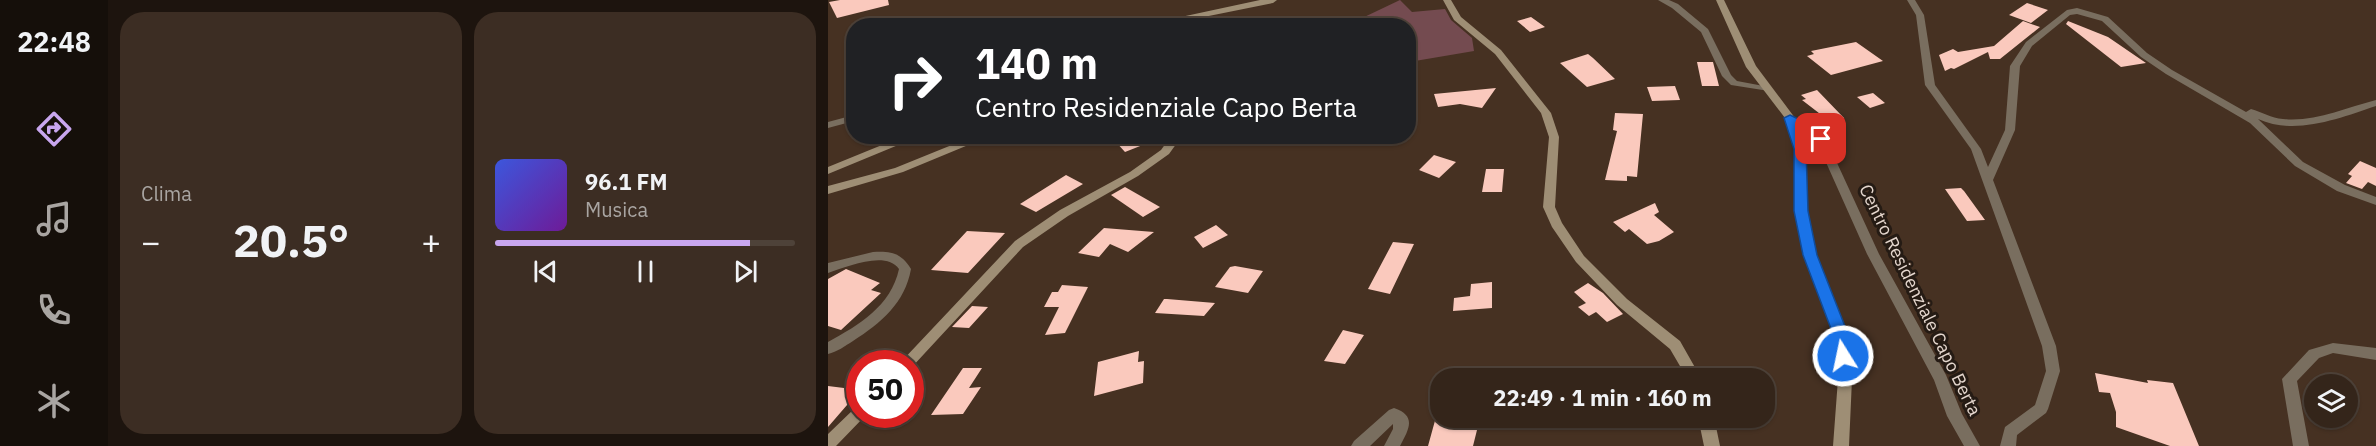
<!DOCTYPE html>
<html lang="it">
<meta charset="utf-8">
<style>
:root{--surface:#34251a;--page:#3c2d23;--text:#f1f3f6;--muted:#a9a5a2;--line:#4e4239;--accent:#c8a6ef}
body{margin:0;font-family:"IBM Plex Sans",sans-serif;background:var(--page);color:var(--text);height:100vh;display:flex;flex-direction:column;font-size:22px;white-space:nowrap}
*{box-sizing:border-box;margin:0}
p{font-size:20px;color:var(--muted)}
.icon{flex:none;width:33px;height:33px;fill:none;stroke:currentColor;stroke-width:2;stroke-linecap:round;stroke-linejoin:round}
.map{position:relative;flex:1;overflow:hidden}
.sheet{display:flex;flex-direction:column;gap:12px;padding:12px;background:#1d140e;width:720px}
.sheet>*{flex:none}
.banner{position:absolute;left:18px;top:18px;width:570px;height:126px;border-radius:24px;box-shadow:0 2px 4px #0004,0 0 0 2px var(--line);background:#202124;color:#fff;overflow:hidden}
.buttons{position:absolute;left:1476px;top:374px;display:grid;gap:12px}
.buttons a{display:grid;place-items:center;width:54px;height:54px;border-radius:50%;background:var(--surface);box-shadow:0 2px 4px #0004,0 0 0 2px var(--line);font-size:30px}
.speed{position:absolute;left:18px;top:350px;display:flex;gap:12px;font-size:30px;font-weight:700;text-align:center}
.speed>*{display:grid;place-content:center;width:78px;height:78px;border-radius:50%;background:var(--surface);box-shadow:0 2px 4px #0004,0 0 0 2px var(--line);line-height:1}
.speed .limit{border:9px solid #d22;background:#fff;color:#111}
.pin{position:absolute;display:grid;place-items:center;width:51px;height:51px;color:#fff;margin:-26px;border-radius:12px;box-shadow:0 3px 9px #0006}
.me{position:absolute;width:66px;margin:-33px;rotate:350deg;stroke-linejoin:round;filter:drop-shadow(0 0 4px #0008)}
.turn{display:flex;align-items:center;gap:21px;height:126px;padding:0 30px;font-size:27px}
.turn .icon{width:78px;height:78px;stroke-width:2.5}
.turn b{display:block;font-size:42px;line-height:51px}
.big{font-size:45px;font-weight:800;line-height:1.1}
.sheet .widget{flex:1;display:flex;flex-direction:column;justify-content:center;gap:9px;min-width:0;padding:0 21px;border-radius:24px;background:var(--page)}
.song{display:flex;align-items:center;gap:18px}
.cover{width:72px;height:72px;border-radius:9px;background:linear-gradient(135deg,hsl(230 70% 55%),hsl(280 70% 35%))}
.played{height:6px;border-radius:3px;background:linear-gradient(90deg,var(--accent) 85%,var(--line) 85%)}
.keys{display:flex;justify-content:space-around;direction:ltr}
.heat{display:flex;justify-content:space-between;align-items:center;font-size:33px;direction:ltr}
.sheet .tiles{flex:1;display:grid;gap:12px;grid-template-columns:repeat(2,1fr)}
.trip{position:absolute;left:602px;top:368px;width:345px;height:60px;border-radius:24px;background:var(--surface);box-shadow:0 2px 4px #0004,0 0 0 2px var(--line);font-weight:800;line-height:60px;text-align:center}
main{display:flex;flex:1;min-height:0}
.tab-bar{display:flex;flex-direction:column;width:108px;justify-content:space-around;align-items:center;background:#150f0a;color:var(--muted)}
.tab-bar .icon{width:42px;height:42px}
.tab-bar .on{color:var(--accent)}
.tab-bar b{font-size:27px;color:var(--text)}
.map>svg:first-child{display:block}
.green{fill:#744b50}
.building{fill:#fac9bd}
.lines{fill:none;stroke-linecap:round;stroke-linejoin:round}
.minor{fill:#796e5f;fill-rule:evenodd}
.secondary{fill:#9e8e75;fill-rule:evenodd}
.route{fill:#1a73e8;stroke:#114b97;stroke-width:1.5}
.labels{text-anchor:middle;stroke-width:6;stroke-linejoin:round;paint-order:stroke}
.street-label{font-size:18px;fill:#e5d7ce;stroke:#251b14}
</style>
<main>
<nav class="tab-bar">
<b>22:48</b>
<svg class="icon on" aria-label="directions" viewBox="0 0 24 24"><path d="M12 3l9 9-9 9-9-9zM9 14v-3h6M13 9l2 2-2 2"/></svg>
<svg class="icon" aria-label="music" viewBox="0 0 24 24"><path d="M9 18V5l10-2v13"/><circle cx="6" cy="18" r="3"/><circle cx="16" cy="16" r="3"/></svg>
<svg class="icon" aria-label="phone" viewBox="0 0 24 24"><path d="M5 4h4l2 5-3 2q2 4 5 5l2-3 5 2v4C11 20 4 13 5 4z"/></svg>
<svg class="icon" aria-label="climate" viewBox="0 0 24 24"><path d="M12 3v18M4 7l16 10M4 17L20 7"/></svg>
</nav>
<section class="sheet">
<div class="tiles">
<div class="widget"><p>Clima</p>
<div class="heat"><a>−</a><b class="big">20.5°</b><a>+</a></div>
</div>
<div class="widget">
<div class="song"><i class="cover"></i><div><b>96.1 FM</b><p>Musica</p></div></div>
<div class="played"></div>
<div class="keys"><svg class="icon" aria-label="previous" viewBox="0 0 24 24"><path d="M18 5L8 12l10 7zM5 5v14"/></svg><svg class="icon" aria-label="pause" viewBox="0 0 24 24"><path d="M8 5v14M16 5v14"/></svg><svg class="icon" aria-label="next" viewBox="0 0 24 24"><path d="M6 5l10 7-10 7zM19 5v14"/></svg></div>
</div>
</div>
</section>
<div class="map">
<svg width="1548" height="446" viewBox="0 0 1548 446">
<rect width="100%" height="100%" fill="#463122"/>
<path class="green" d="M572,0L584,12L617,9L623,20L644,38L646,51L581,62L580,26L505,25L530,20Z"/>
<path class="building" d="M12,0H60L61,5L9,18L1,2Z
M1199,3L1220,10L1203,23L1181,15Z
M703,17L717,27L702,32L689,21Z
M1195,21L1212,27L1172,59H1162L1160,52L1126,69L1123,68L1117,71L1111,55L1125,49L1130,52L1166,46Z
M1240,21L1280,37L1318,63L1293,67L1238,24Z
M1028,42L1055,61L1003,75L979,56L986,54L983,51Z
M760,54L765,58L787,79L759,87L732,63Z
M869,62H885L891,86H874Z
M847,86L852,100L824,101L819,87Z
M668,88L654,108L632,104L610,107L606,94Z
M989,90L1015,117L1016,118L1010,122L1000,120L974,100L978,99L973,95Z
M1045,93L1057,103L1042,108L1029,97Z
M787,113L815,114L809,177L799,176V181L777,180L789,131L785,130Z
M299,136H335V137L297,152L287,141Z
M606,155L628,162L611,178L591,170Z
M1532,161L1548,168V186L1540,182L1534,189L1518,183L1524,176L1520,174Z
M658,169H676L674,192H654Z
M238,175L255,184L208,212L192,204Z
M297,187L332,207L315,217L283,195Z
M1133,188L1136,191L1157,220L1139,221L1117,189Z
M827,203L831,212L826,215L846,232L831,241L819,244L801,229L797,232L785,222Z
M388,225L400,235L375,248L366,237Z
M276,228L326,232L300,252L282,244L271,257L250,253Z
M139,231L177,233L140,273L103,270Z
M565,242L586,244L562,294L540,289Z
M407,266L435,271L420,293L387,287L402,267Z
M18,269L52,283L43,290L53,293L13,330L0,326V279Z
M664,282V308L625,311L626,298L642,296L643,284Z
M760,283L775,293L795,314L779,322L768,312L761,316L750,307L758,303L746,292Z
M234,285L260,287L237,333L217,335L231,307H216L224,292H230Z
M336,299H339L387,303L376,316L327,313Z
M144,306L160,307L141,328L124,327Z
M515,330L536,335L517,364L496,361Z
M311,351L310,362L316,361L315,383L266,396L270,362Z
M135,368H154L141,388L153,387L135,414L103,415Z
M1267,373L1320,383L1319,380L1345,383L1371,446H1342L1288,427V412L1282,393L1271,392Z
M0,386L32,390L0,427Z
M608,417H648L645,429L649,430L645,446H600Z"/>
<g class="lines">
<path class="minor" d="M830,0H841L850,4L880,29L903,75L909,81L941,87V91L903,85L894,76L873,32L844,8Z
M1079,0H1087L1096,15L1107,85L1153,149L1160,167L1177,130L1182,66L1198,42L1239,10L1249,8L1280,17L1319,53L1344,70L1418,112L1423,109C1434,112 1443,118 1455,119C1487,122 1517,108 1548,100V106C1512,118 1467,136 1430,119L1475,162L1517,185L1548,197V205L1509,191L1467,166L1422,123L1338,74L1313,57L1274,21L1249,14L1242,15L1204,46L1192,66L1187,130L1165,180L1228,346L1232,371L1220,409L1218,413L1189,435L1188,446H1172L1177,427L1207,405L1218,371L1214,346L1143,149L1097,85L1088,15Z
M26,115V121L0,128V122Z
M962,115L987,128L998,139L1051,254L1118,375L1134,414L1152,446H1136L1119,416L1106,380L1039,254L988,140L979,132L958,120L957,118L958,116Z
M45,252C64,251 73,253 83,269C77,303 53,323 25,341C17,346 9,352 0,354V342C31,325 63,306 71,269C58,250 18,267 0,273V263Z
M1505,343L1548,348V360L1505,353L1491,358L1469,381L1481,446H1465L1454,379L1481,350Z
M566,408C589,416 581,429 572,446H556L565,429V424L542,446H523L526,441L561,410Z"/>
<path class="secondary" d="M432,0H449L445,3L331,26H311Z
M615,0H623L633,17L673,50L723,113L731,137L727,207L734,223L756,256L799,299L852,341L873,378H859L842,349L789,305L748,262L724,227L715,207L721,137L713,113L667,54L626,20Z
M888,0H896L928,66L967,118L977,149L979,211L988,255L1020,334L1024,379L1021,446H1005L1010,379L1006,334L976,255L967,211V149L957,118L918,67Z
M76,136H92L0,174V167Z
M146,136H162L75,172L0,194V186L67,168Z
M343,136H354L341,154L310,176L240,216L195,247L84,367H82V363H72L187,241L232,210L302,172L333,150Z
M32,406V414H39L37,416L8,446H0V434L27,408Z
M870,417H886L892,446H876Z"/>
</g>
<path class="route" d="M962,115L987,127L999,139L989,142L971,128L978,149L980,211L989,255L1020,334L1023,356L1015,363L1007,356L1005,334L975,255L966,211V149L956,118Z"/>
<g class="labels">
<g class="street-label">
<text transform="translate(1092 300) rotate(64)" y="6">Centro Residenziale Capo Berta</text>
</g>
</g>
</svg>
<div class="buttons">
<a><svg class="icon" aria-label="layers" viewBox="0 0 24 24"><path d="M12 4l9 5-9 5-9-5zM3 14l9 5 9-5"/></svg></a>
</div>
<div class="speed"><div class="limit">50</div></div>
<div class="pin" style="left:993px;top:139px;background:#d93025"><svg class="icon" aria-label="arrive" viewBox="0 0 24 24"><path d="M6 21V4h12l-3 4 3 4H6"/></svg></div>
<svg class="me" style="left:1015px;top:356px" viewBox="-20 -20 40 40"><circle r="17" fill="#1a73e8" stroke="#fff" stroke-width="3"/><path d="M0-11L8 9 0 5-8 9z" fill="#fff"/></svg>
<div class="trip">22:49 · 1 min · 160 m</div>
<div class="banner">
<div class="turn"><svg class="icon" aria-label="right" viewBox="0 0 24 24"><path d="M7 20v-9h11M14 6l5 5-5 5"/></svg><div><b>140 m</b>Centro Residenziale Capo Berta</div></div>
</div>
</div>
</main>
